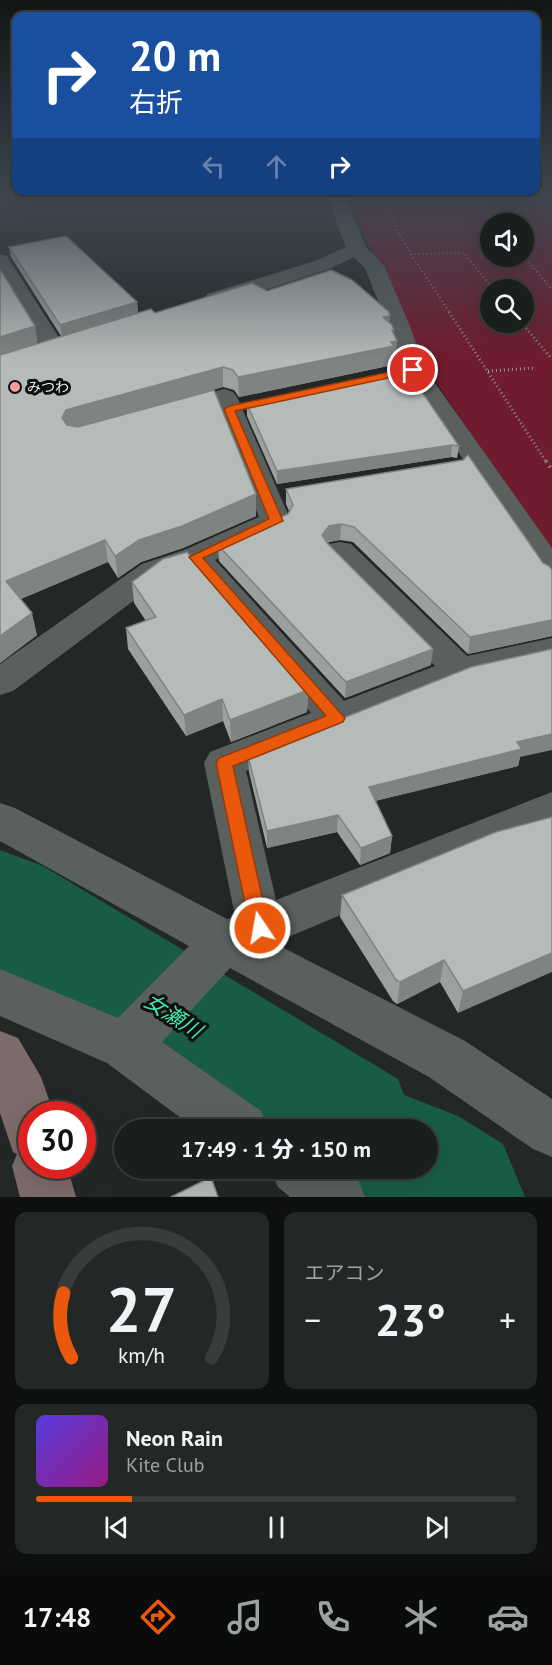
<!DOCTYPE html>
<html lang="ja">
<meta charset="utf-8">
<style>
:root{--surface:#1a1e1c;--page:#232725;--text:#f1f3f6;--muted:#9fa2a3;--line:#383c3b;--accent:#ea580c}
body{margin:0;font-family:"PT Sans","Noto Sans JP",sans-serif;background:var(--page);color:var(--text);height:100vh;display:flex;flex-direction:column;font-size:22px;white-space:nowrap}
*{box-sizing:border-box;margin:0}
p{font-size:20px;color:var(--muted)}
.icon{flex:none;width:33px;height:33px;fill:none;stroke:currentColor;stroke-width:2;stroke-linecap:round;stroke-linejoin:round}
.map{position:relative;height:1197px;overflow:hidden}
.details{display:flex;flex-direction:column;gap:15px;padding:15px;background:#0e100f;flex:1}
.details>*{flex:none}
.hud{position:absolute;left:12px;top:12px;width:528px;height:183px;border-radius:12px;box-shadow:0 6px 24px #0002,0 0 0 2px var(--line);background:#1a4fa0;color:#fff;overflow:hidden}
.tools{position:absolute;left:480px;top:213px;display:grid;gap:12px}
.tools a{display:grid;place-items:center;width:54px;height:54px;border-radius:50%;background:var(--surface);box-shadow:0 6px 24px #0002,0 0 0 2px var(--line);font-size:30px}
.speed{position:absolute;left:18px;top:1101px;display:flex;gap:12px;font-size:30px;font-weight:700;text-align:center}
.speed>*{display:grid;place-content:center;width:78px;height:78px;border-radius:50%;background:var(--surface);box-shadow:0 6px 24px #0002,0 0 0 2px var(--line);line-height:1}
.speed .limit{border:9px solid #d22;background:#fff;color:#111}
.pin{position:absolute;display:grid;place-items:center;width:51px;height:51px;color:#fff;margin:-26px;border:3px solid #fff;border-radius:50%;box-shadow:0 2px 6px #0007}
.me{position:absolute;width:66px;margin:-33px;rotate:348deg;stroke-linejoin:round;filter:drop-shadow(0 0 4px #0008)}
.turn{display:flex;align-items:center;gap:21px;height:126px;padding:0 18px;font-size:27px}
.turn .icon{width:78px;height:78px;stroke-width:2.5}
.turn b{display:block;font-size:42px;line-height:51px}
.lanes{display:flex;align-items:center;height:57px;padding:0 18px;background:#0003;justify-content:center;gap:30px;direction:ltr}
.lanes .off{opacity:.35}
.big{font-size:45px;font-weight:800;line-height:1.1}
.details .widget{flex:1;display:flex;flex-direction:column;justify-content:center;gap:9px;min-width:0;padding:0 21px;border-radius:12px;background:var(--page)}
.details .dial{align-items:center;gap:0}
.dial svg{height:156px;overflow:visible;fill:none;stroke:var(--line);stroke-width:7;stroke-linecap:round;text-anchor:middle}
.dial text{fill:var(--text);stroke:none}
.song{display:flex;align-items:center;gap:18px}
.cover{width:72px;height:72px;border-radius:9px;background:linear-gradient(135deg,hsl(250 70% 55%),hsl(310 70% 35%))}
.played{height:6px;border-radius:3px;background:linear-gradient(90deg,var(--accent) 20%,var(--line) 20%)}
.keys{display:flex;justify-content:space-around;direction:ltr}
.heat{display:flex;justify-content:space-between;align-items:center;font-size:33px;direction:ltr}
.details .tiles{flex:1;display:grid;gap:15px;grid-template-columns:1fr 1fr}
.widget:last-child{grid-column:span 2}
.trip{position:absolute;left:114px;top:1119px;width:324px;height:60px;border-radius:30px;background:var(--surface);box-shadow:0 6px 24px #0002,0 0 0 2px var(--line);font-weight:800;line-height:60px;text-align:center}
.dock{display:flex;height:96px;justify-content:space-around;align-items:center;background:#0a0c0b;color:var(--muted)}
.dock .icon{width:42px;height:42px}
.dock .on{color:var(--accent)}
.dock b{font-size:27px;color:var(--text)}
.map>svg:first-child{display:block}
.green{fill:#701b2e;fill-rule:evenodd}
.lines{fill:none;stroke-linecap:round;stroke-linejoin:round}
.river{fill:#195c44;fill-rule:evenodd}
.path-far2{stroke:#8d9190;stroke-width:2;stroke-dasharray:1 3;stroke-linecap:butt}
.path-far1{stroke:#8d9190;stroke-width:3;stroke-dasharray:1 3;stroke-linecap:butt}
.path{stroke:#8d9190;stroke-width:4;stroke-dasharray:1.5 4.5;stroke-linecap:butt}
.street{fill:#5a605d;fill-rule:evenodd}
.secondary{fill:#7d6a6b;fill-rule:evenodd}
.wall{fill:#9ca19e}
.shaded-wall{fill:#7f8381}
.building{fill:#b5bbb8;stroke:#7f8381;stroke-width:1.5}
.route{fill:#ea580c;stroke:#983908;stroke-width:1.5}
.poi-dot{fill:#f49aa4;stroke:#0e100f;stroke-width:2}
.labels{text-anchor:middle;stroke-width:6;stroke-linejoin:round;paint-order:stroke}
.far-poi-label{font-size:14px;fill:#eef1f0;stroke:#0e100f;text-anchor:start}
.near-water-label{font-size:21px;font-style:italic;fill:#40e9af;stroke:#0e100f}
</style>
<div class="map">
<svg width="552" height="1197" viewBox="0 0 552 1197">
<rect width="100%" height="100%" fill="#232826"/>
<path class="green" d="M347,194H552V558L431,374L353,212ZM490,224H524V256H490ZM490,290H524V322H490Z"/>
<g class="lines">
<path class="river" d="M0,850L43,866L398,1079L404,1095L458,1116L503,1144L525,1197H335L296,1181L279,1168H428V1130H224L0,970Z"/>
<path class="path-far2" d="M378,194L411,254L464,253L494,290
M471,194L496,224
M411,254L450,313
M524,256L552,290"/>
<path class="path-far1" d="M449,312L547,463
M521,322L552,359
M488,371L534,368"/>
<path class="path" d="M546,461L552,470"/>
<path class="street" d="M326,194H344L366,247L384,266L410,326L425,369L552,548V581L541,578L426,403L401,370L388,326L365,268L354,257L329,269L223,304L215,305L207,304L204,299L207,294L315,261L346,247Z
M0,254L7,256L67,350L63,355L55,357L47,355L43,350L0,277Z
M224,389L233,392L237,397L291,521L287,527L215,560L344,701L435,666L329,558L324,551L329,544L340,542L351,544L467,656L552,638V662L468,681L246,771L276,900L552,792V826L274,943L465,1041L552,1099V1157L533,1149L429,1077L230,968L162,1042L261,1111L269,1130H197L107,1063L0,1016V969L118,1018L189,946L0,841V803L15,808L227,919L235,916L204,763L210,752L311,713L189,570L164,578L13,691L0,695V664L142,564L184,550L259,517L216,407L174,419L165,416L161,411L165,406Z
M270,1168H345L357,1177L365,1197H290L278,1187Z"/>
<path class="secondary" d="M0,1031L18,1038L41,1077L54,1114H32V1166H67L76,1197H20L12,1166L17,1154L13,1152L0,1113Z"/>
</g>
<path class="wall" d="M9,247L137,302L138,313H155L267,291L389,322L394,334L396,360H393V365L239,397L234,390L223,387L176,400L256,494V516L183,548L141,562L118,578L108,562L21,599L37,635L0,663L35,326L37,344L61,336L11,257Z
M247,404L459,446L457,458L451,457L277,484L247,416Z
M286,489L543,563L552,570V636L468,654L353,542L340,540L329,542L328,543L431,665L345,698L219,561L218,545L288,514L289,511L286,504Z
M132,582L308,690L307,712L231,742L223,721L186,736L128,649L126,628L146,621L134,603Z
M248,756L520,757L518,766L375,801L392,836L390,853L360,865L337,832L267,848L249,772Z
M552,817L458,1013L440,982L397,1004L393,1001L340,917L342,895Z"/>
<path class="shaded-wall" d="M137,302L138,314L62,337L60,325Z
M390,316L388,334L383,317Z
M35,326L38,345L0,357V337Z
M394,330L393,342L397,341L396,360H393V365L239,397L238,377Z
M223,367V387L69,430L62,418L66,410Z
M452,445L451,457L277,484V471Z
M256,494V516L183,548L141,562L118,578L115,556L139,540Z
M341,524L340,540L329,542L322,551V535L329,526Z
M105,540L108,562L11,603L6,581Z
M32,613L37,635L0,663V636Z
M552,620V636L468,654L470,637Z
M433,649L431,665L345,698L346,682Z
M308,690L307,712L231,742L230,720Z
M222,699L223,721L186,736L184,715Z
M552,734V750L520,757L518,766L367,803L369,787L517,742Z
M338,815L337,832L267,848V831Z
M392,836L390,853L360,865L361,848Z
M552,953V972L458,1013L463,991Z
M444,960L440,982L397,1004L400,982Z"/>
<path class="building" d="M66,236L137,302L60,325L9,247Z
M0,269L35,326L0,337Z
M331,270L352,280L389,312L390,316L383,317L392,325L394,330H392L397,341L391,342L394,346L238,377L233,370L223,367L66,410L62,418L67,425L78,427L214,390L256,494L182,526L139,540L115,556L105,540L6,581L32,613L0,636V355L151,309L155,313L252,283L267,291Z
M407,370L459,446L452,445L277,471L247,404Z
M468,455L543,563L549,566L552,570V620L470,637L354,527L341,524L329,526L322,535L328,544L433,649L346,682L218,545L288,514L293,505L286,489L463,460Z
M187,552L308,690L230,720L222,699L184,715L126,628L156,617L132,582L163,559Z
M552,649V734L517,742L522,749L369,787L392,836L361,848L338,815L267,831L248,756L471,667Z
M552,817V953L463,991L444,960L400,982L396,980L342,895L496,832Z
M211,1177L218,1197H171Z"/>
<linearGradient id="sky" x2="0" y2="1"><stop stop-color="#131615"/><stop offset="0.54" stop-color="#3f4852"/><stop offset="1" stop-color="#3f4852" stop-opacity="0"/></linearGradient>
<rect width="552" height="361" fill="url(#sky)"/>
<path class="route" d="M413,367L416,368V372L235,411L283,521L203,558L345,718L343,722L233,766L269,928L266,934L260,936L253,934L250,928L216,763L219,758L326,716L189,557L269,519L224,409L229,406Z"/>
<circle class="poi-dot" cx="15" cy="387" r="6"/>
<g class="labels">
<g class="far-poi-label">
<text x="27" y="392">みつわ</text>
</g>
<g class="near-water-label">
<text transform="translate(173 1016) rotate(33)" y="7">女瀬川</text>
</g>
</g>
</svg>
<div class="tools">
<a><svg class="icon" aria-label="sound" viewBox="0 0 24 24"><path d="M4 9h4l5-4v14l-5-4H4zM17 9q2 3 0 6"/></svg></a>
<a><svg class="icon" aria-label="search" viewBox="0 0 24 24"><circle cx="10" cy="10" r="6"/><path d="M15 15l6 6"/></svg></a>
</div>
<div class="speed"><div class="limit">30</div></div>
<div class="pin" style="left:413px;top:370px;background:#d93025"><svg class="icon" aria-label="arrive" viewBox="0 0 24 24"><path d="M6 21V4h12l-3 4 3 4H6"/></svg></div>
<svg class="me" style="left:260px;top:928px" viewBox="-20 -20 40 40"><circle r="17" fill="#ea580c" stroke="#fff" stroke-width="3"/><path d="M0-11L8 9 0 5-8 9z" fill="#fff"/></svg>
<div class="trip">17:49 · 1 分 · 150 m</div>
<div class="hud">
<div class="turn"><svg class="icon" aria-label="right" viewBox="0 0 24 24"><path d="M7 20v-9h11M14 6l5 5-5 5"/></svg><div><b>20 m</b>右折</div></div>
<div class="lanes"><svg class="icon off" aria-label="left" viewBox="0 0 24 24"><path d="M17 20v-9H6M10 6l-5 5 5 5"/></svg><svg class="icon off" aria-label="ahead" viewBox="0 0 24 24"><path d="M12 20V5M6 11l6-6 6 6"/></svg><svg class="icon" aria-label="right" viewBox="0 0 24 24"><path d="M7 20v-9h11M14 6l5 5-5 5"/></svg></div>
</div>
</div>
<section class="details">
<div class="tiles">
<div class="widget dial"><svg viewBox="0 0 100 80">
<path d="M14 69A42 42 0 1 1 86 69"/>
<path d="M14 69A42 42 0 0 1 10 36" stroke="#ea580c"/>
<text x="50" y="56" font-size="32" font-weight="700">27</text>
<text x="50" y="72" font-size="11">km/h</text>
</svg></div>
<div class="widget"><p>エアコン</p>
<div class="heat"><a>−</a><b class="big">23°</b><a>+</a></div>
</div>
<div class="widget">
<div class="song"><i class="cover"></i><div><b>Neon Rain</b><p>Kite Club</p></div></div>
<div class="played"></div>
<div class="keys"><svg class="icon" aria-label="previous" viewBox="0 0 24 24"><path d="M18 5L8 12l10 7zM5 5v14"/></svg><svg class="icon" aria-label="pause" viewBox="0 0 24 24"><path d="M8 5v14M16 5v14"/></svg><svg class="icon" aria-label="next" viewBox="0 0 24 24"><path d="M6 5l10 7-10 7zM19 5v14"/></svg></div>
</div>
</div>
</section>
<nav class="dock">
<b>17:48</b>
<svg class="icon on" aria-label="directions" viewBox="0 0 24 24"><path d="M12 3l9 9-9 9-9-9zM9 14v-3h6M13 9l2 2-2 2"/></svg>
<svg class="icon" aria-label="music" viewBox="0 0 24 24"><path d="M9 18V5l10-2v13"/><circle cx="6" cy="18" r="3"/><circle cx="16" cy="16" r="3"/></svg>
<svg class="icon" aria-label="phone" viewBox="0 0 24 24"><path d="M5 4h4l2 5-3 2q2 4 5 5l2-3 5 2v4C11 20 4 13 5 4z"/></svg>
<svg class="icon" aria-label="climate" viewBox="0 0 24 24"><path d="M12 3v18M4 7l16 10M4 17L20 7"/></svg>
<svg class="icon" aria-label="car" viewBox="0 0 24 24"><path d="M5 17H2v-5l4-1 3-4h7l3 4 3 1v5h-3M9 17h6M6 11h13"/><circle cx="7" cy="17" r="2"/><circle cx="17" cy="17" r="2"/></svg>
</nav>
